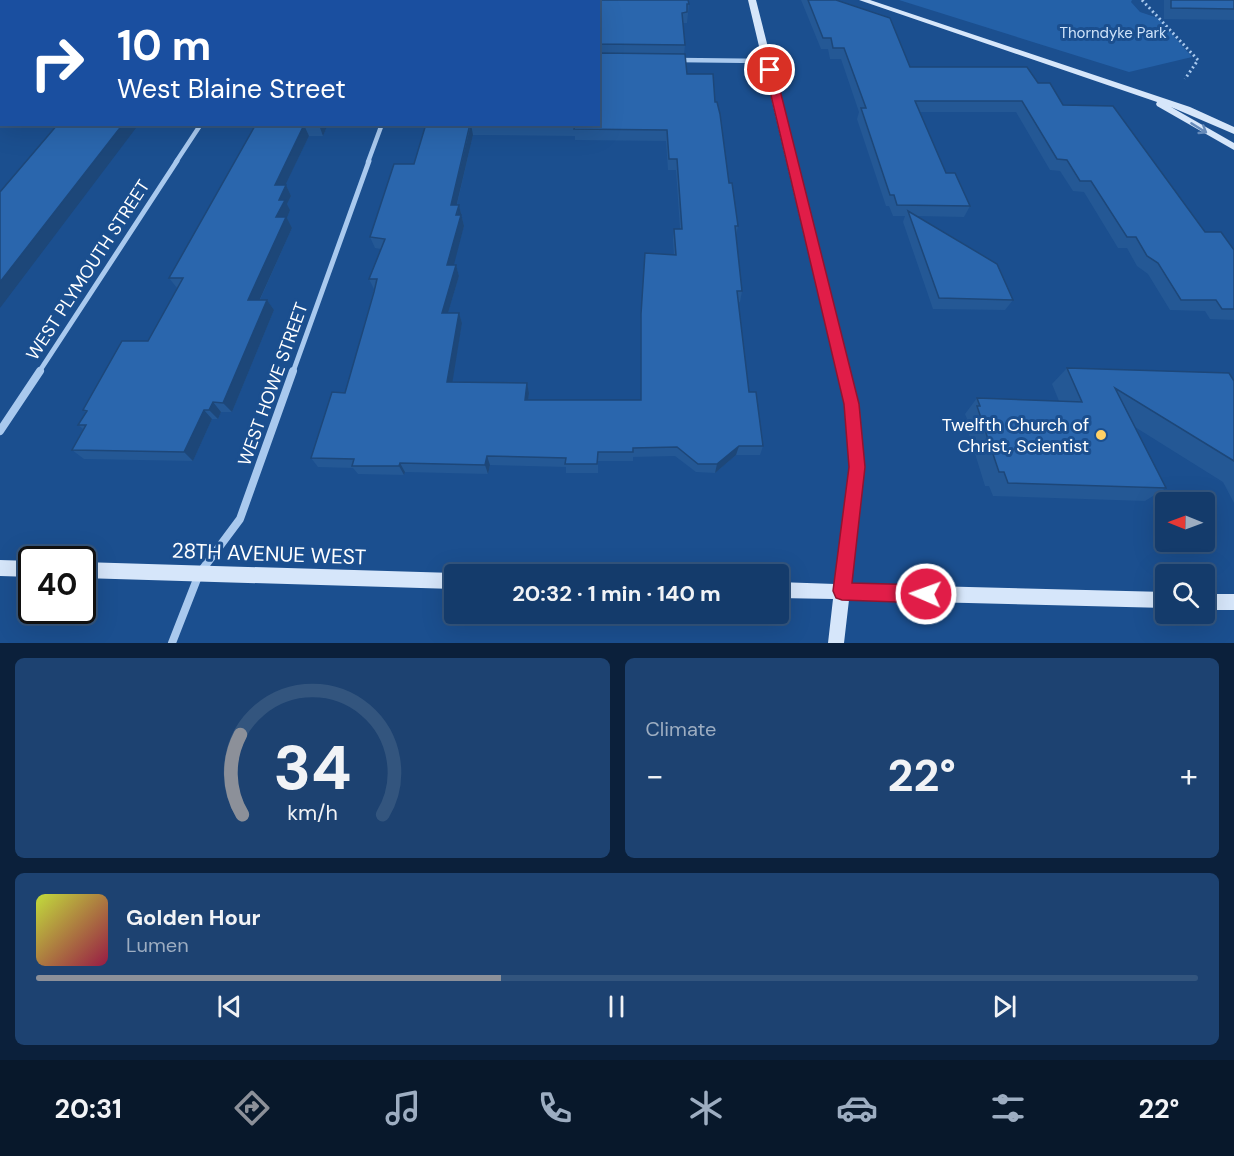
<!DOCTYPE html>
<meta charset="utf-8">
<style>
:root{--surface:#143b6b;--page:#1d4271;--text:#f1f3f6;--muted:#9dadc1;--line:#33557e;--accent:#8c9099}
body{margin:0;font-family:"DM Sans",sans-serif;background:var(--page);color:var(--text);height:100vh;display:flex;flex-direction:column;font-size:22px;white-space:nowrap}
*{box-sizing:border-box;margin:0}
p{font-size:20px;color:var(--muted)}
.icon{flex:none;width:33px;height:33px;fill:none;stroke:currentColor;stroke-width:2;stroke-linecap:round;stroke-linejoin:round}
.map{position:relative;height:643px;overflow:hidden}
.side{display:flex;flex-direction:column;gap:15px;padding:15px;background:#0b203b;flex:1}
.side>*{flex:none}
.banner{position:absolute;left:0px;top:0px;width:600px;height:126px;box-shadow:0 6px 24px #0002,0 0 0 2px var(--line);background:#1a4fa0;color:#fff;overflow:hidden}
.needle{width:39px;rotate:271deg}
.tools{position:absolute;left:1155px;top:492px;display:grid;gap:12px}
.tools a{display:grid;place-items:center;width:60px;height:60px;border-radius:6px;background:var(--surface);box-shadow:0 6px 24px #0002,0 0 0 2px var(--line);font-size:30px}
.speed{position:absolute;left:18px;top:546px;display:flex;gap:12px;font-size:30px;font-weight:700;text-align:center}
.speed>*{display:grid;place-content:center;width:78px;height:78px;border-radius:50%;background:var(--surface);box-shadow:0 6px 24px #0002,0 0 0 2px var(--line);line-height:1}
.speed .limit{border:3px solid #111;border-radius:9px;background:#fff;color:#111}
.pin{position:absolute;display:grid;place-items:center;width:51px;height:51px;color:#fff;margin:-26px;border:3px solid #fff;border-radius:50%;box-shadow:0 2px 6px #0007}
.me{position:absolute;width:66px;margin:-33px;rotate:272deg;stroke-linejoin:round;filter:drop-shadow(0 0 4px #0008)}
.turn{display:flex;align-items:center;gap:21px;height:126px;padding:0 18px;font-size:27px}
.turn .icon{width:78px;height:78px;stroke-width:2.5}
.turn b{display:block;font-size:42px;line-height:51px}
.big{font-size:45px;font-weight:700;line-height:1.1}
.side .tile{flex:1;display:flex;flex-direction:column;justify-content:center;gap:9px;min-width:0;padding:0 21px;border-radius:9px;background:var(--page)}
.side .dial{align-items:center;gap:0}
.dial svg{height:156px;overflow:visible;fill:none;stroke:var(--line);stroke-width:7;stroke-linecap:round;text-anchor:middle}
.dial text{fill:var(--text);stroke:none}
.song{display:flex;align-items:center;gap:18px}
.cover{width:72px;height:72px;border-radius:9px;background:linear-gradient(135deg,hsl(70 70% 55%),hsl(340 70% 35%))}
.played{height:6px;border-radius:3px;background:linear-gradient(90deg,var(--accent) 40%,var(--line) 40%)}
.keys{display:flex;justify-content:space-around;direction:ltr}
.heat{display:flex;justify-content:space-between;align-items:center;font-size:33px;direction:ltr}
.side .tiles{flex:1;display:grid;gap:15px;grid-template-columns:1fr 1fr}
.tile:last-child{grid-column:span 2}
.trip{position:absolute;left:444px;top:564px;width:345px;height:60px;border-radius:6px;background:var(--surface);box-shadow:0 6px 24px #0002,0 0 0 2px var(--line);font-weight:700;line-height:60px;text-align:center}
.dock{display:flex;height:96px;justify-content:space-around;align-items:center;background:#08182b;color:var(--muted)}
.dock .icon{width:42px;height:42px}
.dock .current{color:var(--accent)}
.dock b{font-size:27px;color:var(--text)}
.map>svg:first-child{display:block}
.green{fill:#2461a8}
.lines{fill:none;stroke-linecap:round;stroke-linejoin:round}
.path{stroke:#a9c9ee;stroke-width:3;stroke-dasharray:2 3;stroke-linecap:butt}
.street-far2{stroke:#a9c9ee;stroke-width:4.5}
.street-far1{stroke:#a9c9ee;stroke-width:5}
.street{stroke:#a9c9ee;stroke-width:8}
.secondary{fill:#d6e6fa;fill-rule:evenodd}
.wall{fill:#245895;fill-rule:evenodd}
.shaded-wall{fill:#1d4779}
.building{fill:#2a66ad;stroke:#1d4779;stroke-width:1.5}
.oneway{stroke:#668bba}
.route{fill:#e11d48;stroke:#92132f;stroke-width:1.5}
.poi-dot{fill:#ffd166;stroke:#1b4f8f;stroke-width:2}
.labels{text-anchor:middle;stroke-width:6;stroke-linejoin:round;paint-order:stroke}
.far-park-label{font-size:15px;fill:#cfe3fa;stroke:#1b4f8f}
.street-label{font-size:18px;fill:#fff;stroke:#1b4f8f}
.poi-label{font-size:18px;fill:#fff;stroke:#1b4f8f;text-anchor:end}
.near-street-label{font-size:21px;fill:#fff;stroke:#1b4f8f}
</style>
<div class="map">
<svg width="1234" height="643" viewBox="0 0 1234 643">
<rect width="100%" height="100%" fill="#1b4f8f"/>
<path class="green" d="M899,0H1132L1131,2L1140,12L1158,18L1192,57L1129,72Z"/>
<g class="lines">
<path class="path" d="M1142,0L1198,60L1185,79"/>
<path class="street-far2" d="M678,60L768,61
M176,162L201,124
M368,162L382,124"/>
<path class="street-far1" d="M39,372L177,161
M293,372L369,161"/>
<path class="street" d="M0,431L40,371
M172,643L199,574L240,519L293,371"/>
<path class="secondary" d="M748,0H756L858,403L864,467L851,584L1166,592V608L849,600L844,643H828L833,599L778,598V582L835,584L850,467L844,403Z
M859,0H870L1190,107L1234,127V134L1171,107L1234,143V150L1157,106L1156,104L1157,102Z
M0,560L32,561V577L0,576Z
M82,562L454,573L457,574H454V589L82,578Z
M1204,594H1234V610H1204Z"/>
</g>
<path class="wall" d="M801,0H836L910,67L1038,83L1205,232L1234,250V320L1210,319L1205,311L1170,310L1148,274L1137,266L1127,248H1118L1084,192L1073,191L1060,171L1050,170L1016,112H920L946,173L970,206L964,217L916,216L1013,300L1005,310L933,309L903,222L905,216H893L889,206H886L857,119L859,112L841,59H830L828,49H821Z
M1164,0H1234V20L1164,19Z
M598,2L689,4L687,23H683L685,45L684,54L687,74L715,102L729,183L738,226L736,236L742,291L740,302H738L749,392L763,446L760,455H736L715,473L696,472L675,456L633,457V461H598V473H566V467L490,465L488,474L405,472L404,475L358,474L353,468L318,467L311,458L345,393L374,289L369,279L381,249L375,248L370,237L414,164L426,124H598ZM473,135L575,136V140L666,141L668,170H676L680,229H674L673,240L674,255L645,253L640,324L641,400H528L529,393L527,383L452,382L462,323L459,313H448L459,276L456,265H453L464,226L459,205H457Z
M256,124H328L323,136H309L285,185H286L291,196L287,204L290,210L287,218L292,228L260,300H267L274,310L232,412H221L218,419H212L193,461L84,459L72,450L83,429L78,425L86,413L83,410L148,341L177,288L169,278Z
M1067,368L1234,381V503L1223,482L1135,427L1166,488L1145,501L993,496L989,486H985L965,421L967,419L965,414L977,398L1059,401L1052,384Z"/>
<path class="shaded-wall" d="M81,0H98L96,2H79Z
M207,0H220L219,2H206Z
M2,97V118L0,119V98Z
M123,124H139L0,308V282Z
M319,124H328L323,136L319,125Z
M471,124L473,135L454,216L451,205Z
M304,125L309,136L280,196L275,185Z
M286,185L291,196L287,204L290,210L287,218L292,228L255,310L248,300L276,217L279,200Z
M459,205L464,226L451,276L447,265Z
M456,265L459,276L445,323L442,313Z
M267,300L274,310L232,412L223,403Z
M459,313L462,323L451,391L447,382Z
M527,383L529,393L527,409L525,400Z
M213,402L221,412L218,419L209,410Z
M204,410L212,419L193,461L184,452Z
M739,446L736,455L715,473L717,464Z
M487,456L490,465L488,474L485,465Z
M400,463L405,472L404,475L399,466Z"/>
<path class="building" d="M33,0H81L79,2H32Z
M166,0H207L206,2H165Z
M329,0H392L391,2H328Z
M457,0H688L689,4H687V12L682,13L685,45L598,44V2H457Z
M808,0H836L890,18L910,67H1027L1038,83H1050L1063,105L1113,106L1205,232H1221L1234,250V309H1222L1216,300H1181L1158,263L1147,256L1136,237H1127L1091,181H1080L1067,160L1057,159L1022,101H915L946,173H955L970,206L897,205L894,195H890L861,108H866L844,48H833L831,38H823Z
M1171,0H1234V9L1171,8Z
M2,30V97L0,98V31Z
M598,53L685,54L687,74H713L715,102H717L720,114L729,183H732L738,226H735L742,291H737L749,392H756L763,446H739L717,464H698L677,447L633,448V452H598L597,464H565L566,458L487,456L485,465L400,463L399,466H352L354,459L311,458L332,392L345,393L374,292L377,279H369L385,239L370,237L394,164H414L426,124H470L451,205H459L456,215H461L447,265H456L442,313H459L447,382L527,383L525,400H641V314L645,253L676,255L674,229H682L677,159H669L667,130L574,129L575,125L537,124H598Z
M58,124H123L0,282V192Z
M256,124H319L304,125L275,185H286L279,200H285L276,217H286L248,300H267L223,403L213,402L209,410H204L184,452L72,450L86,425H78L87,411L83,410L122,341H148L183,278H169Z
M908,211L997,264L1013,300L939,298Z
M1067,368L1229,373L1234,381V461L1115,388L1166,488L1008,483L1004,472H999L977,406H980L977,398L1082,402Z"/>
<defs><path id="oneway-shaft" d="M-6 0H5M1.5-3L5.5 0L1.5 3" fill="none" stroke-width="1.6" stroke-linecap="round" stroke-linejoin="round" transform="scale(1.5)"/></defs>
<use class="oneway" href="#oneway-shaft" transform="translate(1199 128) rotate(32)"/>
<path class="route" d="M770,67L775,70L859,404L865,467L852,583L926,585L933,588L935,594L933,600L926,603L842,600L836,598L833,591L849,467L844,404L765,70Z"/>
<circle class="poi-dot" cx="1101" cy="435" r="6"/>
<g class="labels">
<g class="far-park-label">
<text x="1113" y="38">Thorndyke Park</text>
</g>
<g class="street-label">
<text transform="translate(88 270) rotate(-57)" y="6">WEST PLYMOUTH STREET</text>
<text transform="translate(273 384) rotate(-70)" y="6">WEST HOWE STREET</text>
</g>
<g class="poi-label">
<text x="1089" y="431">Twelfth Church of<tspan x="1089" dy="21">Christ, Scientist</tspan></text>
</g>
<g class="near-street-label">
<text transform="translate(269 554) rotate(2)" y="7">28TH AVENUE WEST</text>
</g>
</g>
</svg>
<div class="tools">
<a><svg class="needle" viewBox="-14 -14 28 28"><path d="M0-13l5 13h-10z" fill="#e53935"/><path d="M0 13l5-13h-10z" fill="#9dadc1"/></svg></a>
<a><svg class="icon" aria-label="search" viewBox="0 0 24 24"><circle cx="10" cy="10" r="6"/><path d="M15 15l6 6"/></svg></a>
</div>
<div class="speed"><div class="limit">40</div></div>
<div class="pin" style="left:770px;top:70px;background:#d93025"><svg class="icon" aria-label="arrive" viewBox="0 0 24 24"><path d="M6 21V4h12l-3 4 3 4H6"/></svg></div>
<svg class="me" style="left:926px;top:594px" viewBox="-20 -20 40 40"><circle r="17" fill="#e11d48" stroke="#fff" stroke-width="3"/><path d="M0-11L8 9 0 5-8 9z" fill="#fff"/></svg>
<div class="trip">20:32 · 1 min · 140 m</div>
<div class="banner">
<div class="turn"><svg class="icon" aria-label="right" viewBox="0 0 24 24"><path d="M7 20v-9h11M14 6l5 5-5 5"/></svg><div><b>10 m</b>West Blaine Street</div></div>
</div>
</div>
<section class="side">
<div class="tiles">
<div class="tile dial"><svg viewBox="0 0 100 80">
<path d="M14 69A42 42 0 1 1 86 69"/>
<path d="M14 69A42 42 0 0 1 13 28" stroke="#8c9099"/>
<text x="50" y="56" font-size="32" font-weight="700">34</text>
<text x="50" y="72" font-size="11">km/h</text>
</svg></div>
<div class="tile"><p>Climate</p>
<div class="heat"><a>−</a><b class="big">22°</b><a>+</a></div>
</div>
<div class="tile">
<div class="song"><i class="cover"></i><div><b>Golden Hour</b><p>Lumen</p></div></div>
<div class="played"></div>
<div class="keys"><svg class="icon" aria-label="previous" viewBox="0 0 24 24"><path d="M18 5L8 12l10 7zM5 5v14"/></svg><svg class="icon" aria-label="pause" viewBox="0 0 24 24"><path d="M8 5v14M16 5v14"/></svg><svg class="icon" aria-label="next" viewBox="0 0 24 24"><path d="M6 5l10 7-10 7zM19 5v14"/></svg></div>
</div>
</div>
</section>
<nav class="dock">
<b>20:31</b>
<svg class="icon current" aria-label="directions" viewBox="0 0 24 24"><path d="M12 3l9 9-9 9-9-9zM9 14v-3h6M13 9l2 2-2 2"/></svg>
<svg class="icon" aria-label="music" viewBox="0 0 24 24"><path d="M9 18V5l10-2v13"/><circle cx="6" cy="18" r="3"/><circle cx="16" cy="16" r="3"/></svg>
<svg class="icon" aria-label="phone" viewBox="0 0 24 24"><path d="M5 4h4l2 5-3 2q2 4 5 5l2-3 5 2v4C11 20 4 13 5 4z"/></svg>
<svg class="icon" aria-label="climate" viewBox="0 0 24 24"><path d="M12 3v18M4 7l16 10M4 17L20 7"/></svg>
<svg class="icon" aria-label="car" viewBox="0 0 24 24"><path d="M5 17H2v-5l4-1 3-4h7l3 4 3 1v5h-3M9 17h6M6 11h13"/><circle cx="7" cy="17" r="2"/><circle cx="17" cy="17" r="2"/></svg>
<svg class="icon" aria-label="filters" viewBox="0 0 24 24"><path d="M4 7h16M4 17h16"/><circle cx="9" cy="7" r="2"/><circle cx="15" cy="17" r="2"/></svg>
<b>22°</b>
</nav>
